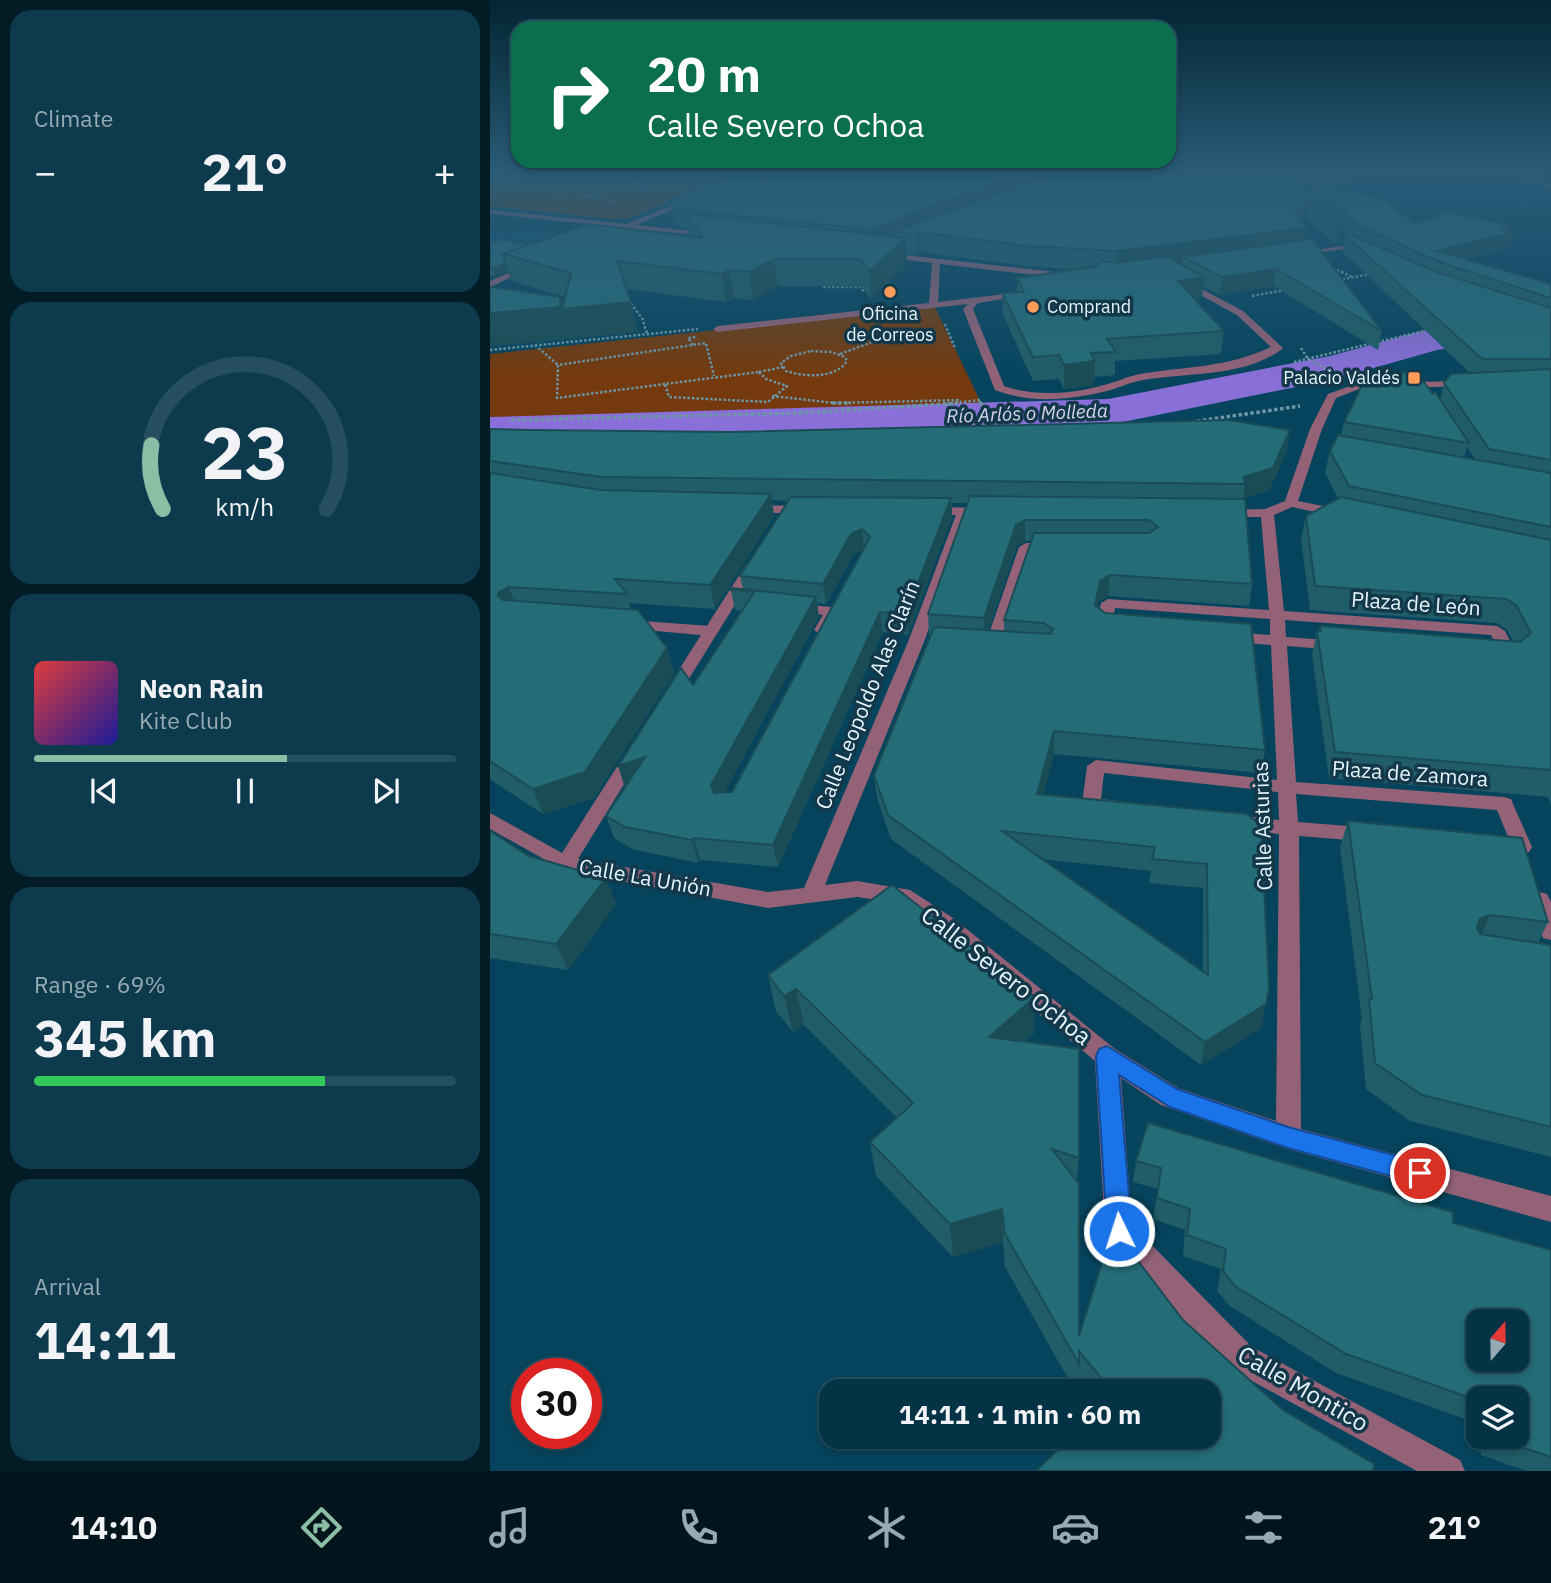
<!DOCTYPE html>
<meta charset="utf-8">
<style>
:root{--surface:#043346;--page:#0d3b4d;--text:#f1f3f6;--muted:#97aab3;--line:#254e5f;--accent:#8abfa5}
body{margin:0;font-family:"IBM Plex Sans",sans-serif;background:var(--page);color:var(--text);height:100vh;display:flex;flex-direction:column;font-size:26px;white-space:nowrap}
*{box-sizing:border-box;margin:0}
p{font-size:23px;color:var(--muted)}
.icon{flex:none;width:38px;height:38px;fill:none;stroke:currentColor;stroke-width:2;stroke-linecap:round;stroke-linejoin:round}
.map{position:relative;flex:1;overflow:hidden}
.side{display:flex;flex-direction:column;gap:10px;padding:10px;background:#021c26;width:490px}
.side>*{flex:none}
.guide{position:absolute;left:21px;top:21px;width:665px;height:147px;border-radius:21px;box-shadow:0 4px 10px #0003,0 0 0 2px var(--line);background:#0b6e4f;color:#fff;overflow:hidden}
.needle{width:46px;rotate:20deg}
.controls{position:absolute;left:976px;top:1309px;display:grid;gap:14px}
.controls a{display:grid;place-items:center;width:63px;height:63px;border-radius:14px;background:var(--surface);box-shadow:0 4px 10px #0003,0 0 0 2px var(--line);font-size:35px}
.speed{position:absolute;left:21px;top:1358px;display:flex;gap:14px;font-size:35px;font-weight:700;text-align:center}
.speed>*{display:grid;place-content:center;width:91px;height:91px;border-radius:50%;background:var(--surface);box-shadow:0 4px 10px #0003,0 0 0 2px var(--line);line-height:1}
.speed .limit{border:10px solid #d22;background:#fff;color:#111}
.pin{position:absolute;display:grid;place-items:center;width:60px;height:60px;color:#fff;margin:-30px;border:4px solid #fff;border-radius:50%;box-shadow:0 2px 7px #0007}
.me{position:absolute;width:77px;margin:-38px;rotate:356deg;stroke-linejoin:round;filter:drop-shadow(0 0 5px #0008)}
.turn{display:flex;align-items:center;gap:24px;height:147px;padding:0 21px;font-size:32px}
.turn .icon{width:91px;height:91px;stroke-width:2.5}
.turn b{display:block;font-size:49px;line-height:60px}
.big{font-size:52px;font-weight:700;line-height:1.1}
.side .tile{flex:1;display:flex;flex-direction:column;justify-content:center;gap:10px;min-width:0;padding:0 24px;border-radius:21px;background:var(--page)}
.side .dial{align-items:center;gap:0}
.dial svg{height:182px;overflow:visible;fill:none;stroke:var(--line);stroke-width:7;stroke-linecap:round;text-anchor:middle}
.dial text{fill:var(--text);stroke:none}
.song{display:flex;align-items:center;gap:21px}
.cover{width:84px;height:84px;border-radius:10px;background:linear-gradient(135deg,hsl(0 70% 55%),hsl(240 70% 35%))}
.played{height:7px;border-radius:4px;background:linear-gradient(90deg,var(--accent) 60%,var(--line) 60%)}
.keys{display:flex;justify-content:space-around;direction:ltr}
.heat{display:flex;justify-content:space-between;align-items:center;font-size:38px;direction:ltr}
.charge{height:10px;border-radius:5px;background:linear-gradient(90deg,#34c759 69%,var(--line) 0)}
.trip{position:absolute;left:329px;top:1379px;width:402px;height:70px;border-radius:21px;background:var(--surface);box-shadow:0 4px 10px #0003,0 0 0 2px var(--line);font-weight:700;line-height:70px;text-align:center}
.dock{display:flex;height:112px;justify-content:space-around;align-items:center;background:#02141c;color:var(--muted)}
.dock .icon{width:49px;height:49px}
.dock .active{color:var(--accent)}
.dock b{font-size:32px;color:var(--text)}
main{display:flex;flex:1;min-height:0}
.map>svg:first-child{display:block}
.built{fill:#0a526e}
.green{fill:#743a0d}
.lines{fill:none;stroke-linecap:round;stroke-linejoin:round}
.river{fill:#896fd8;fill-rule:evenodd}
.path-far2{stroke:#6e96a7;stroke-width:2;stroke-dasharray:2.5 2;stroke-linecap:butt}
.path-far1{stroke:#6e96a7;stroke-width:2.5;stroke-dasharray:2.5 2;stroke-linecap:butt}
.path{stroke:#6e96a7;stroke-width:3.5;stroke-dasharray:3.5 2.5;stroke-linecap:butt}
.service{fill:#936277;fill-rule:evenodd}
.minor{fill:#936277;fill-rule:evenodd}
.wall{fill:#205d68;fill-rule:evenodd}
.shaded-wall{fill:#1a4c55}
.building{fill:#256c79;stroke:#1a4c55;stroke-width:2;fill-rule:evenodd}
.route{fill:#1a73e8;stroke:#114b97;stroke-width:2}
.poi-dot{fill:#fe9b59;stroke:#12384a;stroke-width:2.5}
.labels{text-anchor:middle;stroke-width:7;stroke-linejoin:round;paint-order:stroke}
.far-poi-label{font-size:18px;fill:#e5f3fb;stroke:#12384a;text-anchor:start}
.far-water-label{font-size:19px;font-style:italic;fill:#d7d3ee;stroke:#12384a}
.street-label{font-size:21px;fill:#e5f3fb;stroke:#12384a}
.near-street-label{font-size:24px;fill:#e5f3fb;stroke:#12384a}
</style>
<main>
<section class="side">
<div class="tile"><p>Climate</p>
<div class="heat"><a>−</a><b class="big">21°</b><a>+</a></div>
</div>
<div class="tile dial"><svg viewBox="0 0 100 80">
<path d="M14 69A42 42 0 1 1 86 69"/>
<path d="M14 69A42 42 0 0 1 9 41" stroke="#8abfa5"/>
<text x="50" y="56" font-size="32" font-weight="700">23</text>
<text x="50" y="72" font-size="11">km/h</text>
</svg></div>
<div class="tile">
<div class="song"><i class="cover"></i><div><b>Neon Rain</b><p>Kite Club</p></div></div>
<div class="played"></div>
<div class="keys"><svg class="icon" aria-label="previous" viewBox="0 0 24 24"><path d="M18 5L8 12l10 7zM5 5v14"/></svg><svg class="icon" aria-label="pause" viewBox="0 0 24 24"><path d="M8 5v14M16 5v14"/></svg><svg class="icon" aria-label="next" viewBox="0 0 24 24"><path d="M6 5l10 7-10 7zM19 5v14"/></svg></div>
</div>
<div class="tile"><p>Range · 69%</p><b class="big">345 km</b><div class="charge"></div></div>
<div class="tile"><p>Arrival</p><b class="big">14:11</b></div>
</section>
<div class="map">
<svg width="1061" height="1471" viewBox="0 0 1061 1471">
<rect width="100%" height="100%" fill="#06445d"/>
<path class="built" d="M36,229L66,232L58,237H94L0,276V235L9,232L23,234Z"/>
<path class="green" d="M29,172H251L139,218L122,219L0,206V176Z
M445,307L504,430L0,438V354Z"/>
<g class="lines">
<path class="river" d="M1061,300V322L1011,340L947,350L845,379L618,425L0,443V417L618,399L840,356L943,328L993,322Z"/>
<path class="path-far2" d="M176,172L183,177L222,175
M133,175L138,176L137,182L157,184L149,191L161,192
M102,177L121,176
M70,178L73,179
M90,178L93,179
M36,179L69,172
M211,181L233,172
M62,195L140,172
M99,195L131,188L137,182
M85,197H109L126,203
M847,270L855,273"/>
<path class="path-far1" d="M851,272L863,277
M848,280L881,274
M335,283L333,287H371L374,292
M762,296L795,290
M138,300L152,318L157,333
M455,324L465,348
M45,345L68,365
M203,345L198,338L206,337
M811,348L818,359L842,372
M0,350L208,329
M321,351L342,352L355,357L357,361C345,379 315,377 296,371L291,363L301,356Z
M350,354L403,334
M804,362L942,329
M269,372L276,379L297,386L278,402L179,397L175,384Z
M269,372L293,367
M175,384L67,398L68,365L216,343L224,376
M282,396L345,403L471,400
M490,401L491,404
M456,404L490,400"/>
<path class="path" d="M342,403H361
M491,403L500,429
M21,420L310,413L470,403
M701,422L810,406"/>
<path class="service" d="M563,543L570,547L568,550L542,551L510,648L508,651H496L494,648L529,547L536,543Z
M306,604L342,607L350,612L337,633L332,635L324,630L333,615L301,611L299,608Z
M138,620L221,626L229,631L221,636L133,628L130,625Z"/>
<path class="minor" d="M22,172L0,177V173Z
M1020,172H1029L1061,185V189Z
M203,197L205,200L146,225L222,233L225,237L0,214V210L136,224Z
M864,244L861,248L809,255L805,253Z
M396,253L583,274L580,279L450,264L448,302L533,292L537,295L488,303L483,309L514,386C545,397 583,394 614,385C627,382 638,376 650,374C698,366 736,368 781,347L747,315L688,283L691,278L753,311L793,348C758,377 696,373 653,380C640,382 629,388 617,391C580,400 541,404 505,390L473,309L478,304L228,332L223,329L228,326L439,303L442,263L393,257Z
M39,264L46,266L0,287V281Z
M977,381L982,384L981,386L869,389L846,398L832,429L808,501L858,511L860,514L853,518L802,507L784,515L794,611L1007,626L1015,631L1029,659L1021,664L797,646L806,782L1014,797L1021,799L1023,804L1042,847L1039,852L1032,854L809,836L811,1129L1061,1196V1222L798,1149L671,1105L631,1078L642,1225L762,1347L970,1460L975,1471H927L740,1369L619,1241L615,1231L605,1061L449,930L408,903L367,897L278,908L75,871L0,829V813L72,853L137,751L143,749L152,755L88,859L278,892L314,888L418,642L466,515H439L432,511L439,507L504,508V514L479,515L434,642L335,885L367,881L420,890L463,918L625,1049L688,1088L786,1121L789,834L601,811L594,809L592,804L597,766L606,760L787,780L781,645L614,632L606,627L611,603L618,599L779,610L771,517H733L728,516V510L775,509L795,501L820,429L838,394L868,383ZM625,608L780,619V635L622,623ZM795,620L1001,635L1010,653L796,637ZM614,773L788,792L789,820L611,799ZM806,794L1007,810L1019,839L808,822Z
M261,505L317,506L324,510L317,514L256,512L254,509Z
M264,559L271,563L190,693L182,698L176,697L174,693L257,563Z
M1050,892L1057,894L1061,902V940L1053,938L1040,900L1043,894Z"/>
</g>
<path class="wall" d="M795,172H1019L1018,174L810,181L821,192L822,183L925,224L1022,226L1020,231L1024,232L1019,248L975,259L1061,284V805L1058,797L839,778L822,655L827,631H829L830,626L1023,641L1017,630L1007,623L820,610L811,539L816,516L848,498L835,472L840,451L851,435L854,422L943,394L950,400L954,383L980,373L852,251L855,235L858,234L852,228L849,243L845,244L817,218L813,222L817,228L815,240L892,330L888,350L784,286L729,295L713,286L712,298L705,299L734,331L731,354L625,361V375L605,377L604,385L574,389L569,379L543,381L513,315L512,293L527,292V278L584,270L537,266L430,252L427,255L417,254V264L381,299L372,287L288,286L263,300L244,298L236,302L136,289L141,302L147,332L80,339L79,334V339L0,346V287L73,306L75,297L21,281L18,271L5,276L0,275V242L38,245L199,236L198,229L191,228L184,219L180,200L796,173ZM977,447L985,459L974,457Z
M1034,172H1058L1039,173Z
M0,429L39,430L241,432L800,430L797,451L779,490L753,498L762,584L759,606L618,596L608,602V607L775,750L771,773L564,754L553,795L757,814L771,1028L711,1065L401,839L387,798L384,775L440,636L439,635L438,614L478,503H462V517L418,635L393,632L288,867L210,860L208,863L142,849L124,838L116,816L252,611L245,610L241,590L253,589L250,576L298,501L282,500L284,516L225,609L139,603L141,609L177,648L184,673L104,798L53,814L0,779ZM535,541H541L514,620V632L498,631L527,546ZM374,549L242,792L234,793L329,617L327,603L336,604L364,554ZM551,859L661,871L659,883L713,888V972Z
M858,821L1058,922L1048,943L1061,945V1157L920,1121L876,1089L870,1025L872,1019L850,847Z
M0,831L39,856L126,904L78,970L0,958Z
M278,975L545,997L544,1033L534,1042L589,1158L587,1182L589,1336L719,1391H594L587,1382L586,1391H585L515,1267L513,1242L463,1257L386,1176L380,1142L407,1118L314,1025L303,1032L286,1011Z
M646,1161L963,1223L1061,1250V1471H1037L991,1455L990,1437H1027V1398H989V1424L846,1373L740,1306L727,1291L731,1269L693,1256L695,1230L663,1219L668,1189L643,1182Z"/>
<path class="shaded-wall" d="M550,172H618L403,232L404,242L384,250L382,230L459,199Z
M820,199L817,218L804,229L817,228L814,248L693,257L692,264L626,272L627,251L805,212Z
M853,223L849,243L845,244L848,224Z
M1022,226L1020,233L1024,232L1019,248L956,264L947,251Z
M429,232L430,252L427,255L426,234Z
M416,238L417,264L381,299L379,271Z
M284,259L288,286L263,300L259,272Z
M16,263L18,271L5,276L3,269Z
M786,269L784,286L729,295L732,277Z
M239,270L244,298L236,302L232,274Z
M714,277L712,298L686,302L688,281Z
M70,297L74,309L141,302L147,332L80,339L79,334V339L0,346V313Z
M605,361L604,385L574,389V365Z
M800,430L797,451L779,490L753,498L755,484L754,477Z
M281,494L284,516L225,609L220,585Z
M461,498L462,517L418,635L416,614Z
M535,520V541L527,546L494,640V618L526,525Z
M372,529L374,549L364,554L336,604L333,584L361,534Z
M620,575L618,596L608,602L603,626L605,605L610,581Z
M19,587L27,610L8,596L9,592Z
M326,597L329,617L227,807L221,785Z
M390,612L393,632L288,867L283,845Z
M177,648L184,673L104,798L53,814L43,789Z
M564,731V754L547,818V794Z
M155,757L135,788L128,766Z
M204,838L210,860L208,863L202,840Z
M116,878L126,904L78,970L66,944Z
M1000,915L988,942L979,946L990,919Z
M306,989L314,1025L303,1032L294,996Z
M545,997L544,1033L500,1073L499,1037Z
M776,1004L771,1028L711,1065L715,1042Z
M512,1209L513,1242L463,1257L460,1224Z"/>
<path class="building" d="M250,172H550L459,199L382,230L188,209L180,200Z
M583,172H791L803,175L853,223L848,224L820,199L805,212L817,228L627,251L537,246L429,232L426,234L403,232L542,182Z
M822,183L893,198L925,224L959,212L1022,226L1012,229L1024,232L947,251L1061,284V298L952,263L869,226Z
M195,214L416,238L379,271L370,259H284L259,272L239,270L232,274L127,261L141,302L72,309L81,273L13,254L98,224L213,238Z
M859,234L944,271L1061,308V359H992L855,235Z
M12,239L38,245L13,254L16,263L3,269L0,268V242Z
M822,239L892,331L786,269L732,277L693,257Z
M675,256L714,277L688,281L734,331L617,339L626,352L601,353L605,361L574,365L569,355L543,357L512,293L534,292L527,278L608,266L610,261L628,263Z
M0,287L70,297V307L0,313Z
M1061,369V460L999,449L954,383L961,374Z
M926,372L943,394L945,392L979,443L854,422L876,377L882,374Z
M739,420L800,430L783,468L754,477L755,484L111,477L0,461V429L39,430L241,432Z
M848,435L1061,473V527L859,486L840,451Z
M0,473L111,490L281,494L220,585L125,579L137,594L19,587L9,592L8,596L13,600L148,610L177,648L95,772L43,789L0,761Z
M480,496L755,499L762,584L620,575L610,581L605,605L615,613L761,624L775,750L564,731L547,794L757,814L771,825L779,988L776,1004L715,1042L398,815L384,775L444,627L561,634L563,629L554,623L514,620L544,533H659L668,527L659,520H535L526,525L494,618L438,614ZM512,831L665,847L662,859L717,864L718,975Z
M301,497L461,498L416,614L390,612L283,845L204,838L202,840L135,827L116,816L155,757L128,766L191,668L203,685L265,591L241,590L242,588L326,597L221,785L224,793L242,792L380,537L372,529L361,534L333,584L250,576Z
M851,497L1061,540V770L845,752L827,631H831L830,626L1030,642L1041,633L1026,605L1016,599L825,586L816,516Z
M858,821L1032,838L1058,922L1000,915L990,919L987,928L990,934L1061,945V1127L932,1095L885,1063L879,999H882Z
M0,831L39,856L116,878L66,944L0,934Z
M402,885L545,997L499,1037L589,1049V1158L562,1149L589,1184V1336L623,1228L693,1320L793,1410L884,1464L883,1471H548V1469L581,1437H719V1391H622L589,1351V1364L515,1234L512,1209L460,1224L380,1142L423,1103L306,989L294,996L278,975Z
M658,1123L963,1212V1223L1061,1250V1457L1005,1438V1437H1027V1398H989V1401L856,1354L745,1286L733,1271L736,1249L697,1235L700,1209L667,1198L671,1168L646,1161ZM989,1321H1027V1360H989Z"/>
<linearGradient id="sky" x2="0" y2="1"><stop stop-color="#032533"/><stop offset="0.46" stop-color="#2a5c78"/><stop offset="1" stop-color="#2a5c78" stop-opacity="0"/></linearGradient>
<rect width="1061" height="378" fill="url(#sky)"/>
<path class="route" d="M617,1046L687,1089L798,1127L930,1162L938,1165L942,1173L938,1181L930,1184L798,1148L680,1107L629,1075L642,1231L638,1240L629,1244L620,1240L617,1231L606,1056L609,1049Z"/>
<g class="poi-dot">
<circle cx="400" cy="292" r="7"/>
<circle cx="543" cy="307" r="7"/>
<rect x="917" y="371" width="14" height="14" rx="3.5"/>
</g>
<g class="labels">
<g class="far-poi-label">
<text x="557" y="313">Comprand</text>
<text x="400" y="320" text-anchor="middle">Oficina<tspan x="400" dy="21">de Correos</tspan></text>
<text x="910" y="384" text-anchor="end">Palacio Valdés</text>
</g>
<g class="far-water-label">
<text transform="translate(537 413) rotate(-2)" y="7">Río Arlós o Molleda</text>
</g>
<g class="street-label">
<text transform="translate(926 604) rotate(4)" y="7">Plaza de León</text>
<text transform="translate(378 695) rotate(-68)" y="7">Calle Leopoldo Alas Clarín</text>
<text transform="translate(920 774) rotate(4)" y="7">Plaza de Zamora</text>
<text transform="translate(773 826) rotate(-92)" y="7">Calle Asturias</text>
<text transform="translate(155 878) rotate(10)" y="7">Calle La Unión</text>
</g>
<g class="near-street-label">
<text transform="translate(516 976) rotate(38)" y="8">Calle Severo Ochoa</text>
<text transform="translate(813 1389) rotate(30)" y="8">Calle Montico</text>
</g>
</g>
</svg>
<div class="controls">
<a><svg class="needle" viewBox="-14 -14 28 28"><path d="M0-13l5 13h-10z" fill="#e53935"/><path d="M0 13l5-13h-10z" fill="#97aab3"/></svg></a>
<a><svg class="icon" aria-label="layers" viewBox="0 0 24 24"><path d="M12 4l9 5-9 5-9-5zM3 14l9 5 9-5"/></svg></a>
</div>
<div class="speed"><div class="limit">30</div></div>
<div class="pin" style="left:930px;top:1173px;background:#d93025"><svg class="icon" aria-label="arrive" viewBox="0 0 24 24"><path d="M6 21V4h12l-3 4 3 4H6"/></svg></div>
<svg class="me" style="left:629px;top:1231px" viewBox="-20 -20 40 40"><circle r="17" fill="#1a73e8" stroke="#fff" stroke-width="3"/><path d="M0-11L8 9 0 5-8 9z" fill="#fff"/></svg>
<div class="trip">14:11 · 1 min · 60 m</div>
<div class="guide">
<div class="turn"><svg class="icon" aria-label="right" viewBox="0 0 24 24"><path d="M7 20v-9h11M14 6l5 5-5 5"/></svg><div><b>20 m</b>Calle Severo Ochoa</div></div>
</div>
</div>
</main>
<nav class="dock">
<b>14:10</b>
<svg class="icon active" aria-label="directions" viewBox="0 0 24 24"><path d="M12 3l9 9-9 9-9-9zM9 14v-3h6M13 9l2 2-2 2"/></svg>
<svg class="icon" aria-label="music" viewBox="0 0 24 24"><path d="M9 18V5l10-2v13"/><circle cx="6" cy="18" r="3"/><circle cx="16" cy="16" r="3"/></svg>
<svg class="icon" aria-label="phone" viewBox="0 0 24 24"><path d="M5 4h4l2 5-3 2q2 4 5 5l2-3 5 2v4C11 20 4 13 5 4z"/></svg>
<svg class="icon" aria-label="climate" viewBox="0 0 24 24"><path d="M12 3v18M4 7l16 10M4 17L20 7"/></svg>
<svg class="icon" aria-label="car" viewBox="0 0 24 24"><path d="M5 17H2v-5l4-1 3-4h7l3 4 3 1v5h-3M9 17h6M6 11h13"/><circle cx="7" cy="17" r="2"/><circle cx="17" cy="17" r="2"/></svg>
<svg class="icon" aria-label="filters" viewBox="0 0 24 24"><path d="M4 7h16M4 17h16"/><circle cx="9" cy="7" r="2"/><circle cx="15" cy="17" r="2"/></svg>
<b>21°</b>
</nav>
